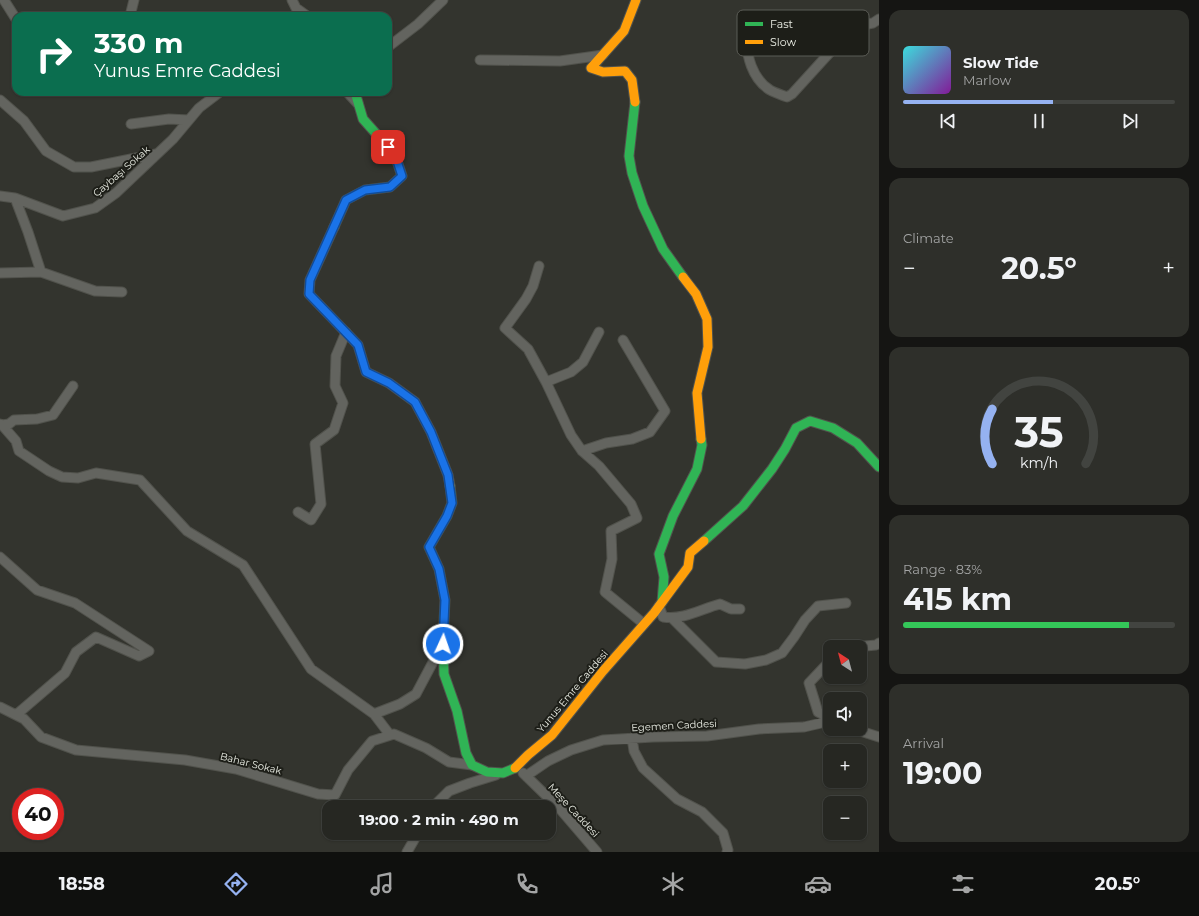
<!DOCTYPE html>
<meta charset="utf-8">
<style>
:root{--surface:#262722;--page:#2e2f2a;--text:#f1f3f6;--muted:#a4a5a5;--line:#424440;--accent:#95b2f1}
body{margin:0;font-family:Montserrat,sans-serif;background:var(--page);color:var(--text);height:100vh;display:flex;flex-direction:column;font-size:15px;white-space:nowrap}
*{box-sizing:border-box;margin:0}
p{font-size:13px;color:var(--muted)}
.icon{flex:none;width:22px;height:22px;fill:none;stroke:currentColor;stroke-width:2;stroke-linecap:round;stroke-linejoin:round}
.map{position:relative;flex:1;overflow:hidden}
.sheet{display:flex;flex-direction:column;gap:10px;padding:10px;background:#151513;width:320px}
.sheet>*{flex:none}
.guide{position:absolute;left:12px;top:12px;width:380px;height:84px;border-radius:12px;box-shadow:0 1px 3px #0004,0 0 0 1px var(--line);background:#0b6e4f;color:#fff;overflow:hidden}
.needle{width:26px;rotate:324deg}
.tools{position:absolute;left:823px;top:640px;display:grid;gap:8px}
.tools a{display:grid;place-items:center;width:44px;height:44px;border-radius:8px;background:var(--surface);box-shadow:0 1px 3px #0004,0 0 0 1px var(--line);font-size:20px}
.speed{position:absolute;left:12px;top:788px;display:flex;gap:8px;font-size:20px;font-weight:700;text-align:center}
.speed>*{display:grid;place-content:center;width:52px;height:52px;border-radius:50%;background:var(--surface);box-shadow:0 1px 3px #0004,0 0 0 1px var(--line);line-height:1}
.speed .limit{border:6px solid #d22;background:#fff;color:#111}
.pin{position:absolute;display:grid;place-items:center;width:34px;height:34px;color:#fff;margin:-17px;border-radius:8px;box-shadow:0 2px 6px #0006}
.me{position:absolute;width:44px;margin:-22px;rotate:3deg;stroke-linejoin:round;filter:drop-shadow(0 0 3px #0008)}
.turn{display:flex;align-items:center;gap:14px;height:84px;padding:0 16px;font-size:18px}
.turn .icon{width:52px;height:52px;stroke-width:2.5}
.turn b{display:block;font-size:28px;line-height:34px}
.big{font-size:30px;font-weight:700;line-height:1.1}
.sheet .tile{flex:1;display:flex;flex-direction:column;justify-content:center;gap:6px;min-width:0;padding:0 14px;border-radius:12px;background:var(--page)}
.sheet .dial{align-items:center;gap:0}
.dial svg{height:104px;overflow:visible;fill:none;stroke:var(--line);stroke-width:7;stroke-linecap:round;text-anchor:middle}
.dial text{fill:var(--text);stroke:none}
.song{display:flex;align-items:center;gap:12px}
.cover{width:48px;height:48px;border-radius:6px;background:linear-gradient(135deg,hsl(180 70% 55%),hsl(290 70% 35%))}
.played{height:4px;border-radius:2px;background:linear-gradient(90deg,var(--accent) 55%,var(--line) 55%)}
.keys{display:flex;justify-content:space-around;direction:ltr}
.heat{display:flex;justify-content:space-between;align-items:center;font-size:22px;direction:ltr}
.charge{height:6px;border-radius:3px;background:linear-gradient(90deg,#34c759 83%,var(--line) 0)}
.trip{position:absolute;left:322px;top:800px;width:234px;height:40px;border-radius:12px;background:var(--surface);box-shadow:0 1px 3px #0004,0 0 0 1px var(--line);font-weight:700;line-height:40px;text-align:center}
.tab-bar{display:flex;height:64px;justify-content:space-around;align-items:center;background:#0f100e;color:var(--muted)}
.tab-bar .icon{width:28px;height:28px}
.tab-bar .selected{color:var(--accent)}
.tab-bar b{font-size:18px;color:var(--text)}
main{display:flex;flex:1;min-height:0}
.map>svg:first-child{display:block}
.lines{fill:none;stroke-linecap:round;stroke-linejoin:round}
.street-casing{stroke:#51524c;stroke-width:11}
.fast-casing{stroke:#51524c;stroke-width:11}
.slow-casing{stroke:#51524c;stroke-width:11}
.street{stroke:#63645f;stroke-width:9}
.fast{stroke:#30b455;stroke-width:9}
.slow{stroke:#ff9f0a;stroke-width:9}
.route-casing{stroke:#114b97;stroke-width:10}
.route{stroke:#1a73e8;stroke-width:7}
.labels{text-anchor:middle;stroke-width:4;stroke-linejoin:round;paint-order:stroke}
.street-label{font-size:10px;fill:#ebeee5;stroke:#1d1e18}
.key{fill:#1d1e18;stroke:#5b5c56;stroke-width:1}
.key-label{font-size:11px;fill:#ebeee5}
</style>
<main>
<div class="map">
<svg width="879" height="852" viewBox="0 0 879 852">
<rect width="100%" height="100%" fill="#33342e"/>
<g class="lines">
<defs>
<path id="street" d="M4,0L16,19
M292,0L296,8L307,16
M130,16L134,0
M743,26C747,49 748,76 770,90C775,93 782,95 787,97L792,94L833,49L844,32L852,27L873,23L879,19
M388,47L418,24L443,0
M480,60L560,61L603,55
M347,92L358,104
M0,100L24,121L46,151L74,167H91L156,154
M131,124L169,119L189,120
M0,196L15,198
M539,266L533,286L526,299L505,328L528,349L546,382L571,435L582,451L599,466L631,504L637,518L611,531L612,559L605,592L644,624
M41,272L28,232L15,198L63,216L95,208L116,193L173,139L199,108L220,92
M0,273L41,272L95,291L122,292
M546,382L571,372L583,362L599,332
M0,424L2,425L9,424L14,420L37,419L53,415L73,386
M2,425L16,441L19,451L49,471L62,477L78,478L96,473L140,480L187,531L243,565L311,669L374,714L400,704L416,694L442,645
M582,451L606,443L632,439L650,432L665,411L623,340
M298,512L311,520L321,504L315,444L334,430L343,403L335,386L336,356L346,332
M0,557L37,590L75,603L149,651L139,656L96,637L76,652L65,673L16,715
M659,606L663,617C684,620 701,609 720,604L731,609H740
M673,619L716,662L745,664L766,660L782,653L794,637L805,620L818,606L846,603
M855,647L876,645L879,643
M830,664L826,665L809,683L818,712L830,718
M0,707L24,719L41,737L76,750L185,760L236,769L318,794L335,795L348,770L372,741L394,734L426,748L449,762L472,765
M374,714L390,735
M854,729L879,737
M632,738L634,751L643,768L677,799L702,812L723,833L728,850L727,852
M523,773L560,809L597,852
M526,776L548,761L571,750L603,740L653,737L707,736L759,729L804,727L830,721
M433,807L449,791L470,783L496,775
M407,852L418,833"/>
<path id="fast" d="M635,102L629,156L632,173L643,206L663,249L683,277
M334,227L346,200L365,190L390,187L402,176L395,155L363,119L355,92
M450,486L452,503L447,516L429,547L439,569L445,600L443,644L444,674L457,711L466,753L472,765L487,772L503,773L515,768
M704,541L743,506L772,469L785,449L796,428L810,421L833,428L857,443L879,467
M662,602L664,577L659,554L673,516L697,469L702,445L701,439"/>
<path id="slow" d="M635,102L632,80L625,71L603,72L591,68L624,31L636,0
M334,227L310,280L309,294L358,345L366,372L389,383L415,402L431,432L448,475L450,486
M683,277L696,294L707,319L708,347L697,393L701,439
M515,768L528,755L552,735L603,671L654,613L688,567L690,553L704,541"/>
</defs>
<use href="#street" class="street-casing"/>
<use href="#fast" class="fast-casing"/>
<use href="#slow" class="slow-casing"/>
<use href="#street" class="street"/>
<use href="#fast" class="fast"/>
<use href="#slow" class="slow"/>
</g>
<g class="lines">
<defs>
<path id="route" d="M388,147L395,155L402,176L390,187L365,190L346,200L310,280L309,294L358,345L366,372L389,383L415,402L431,432L448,475L452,503L447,516L429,547L439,569L445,600L443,644"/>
</defs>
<use href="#route" class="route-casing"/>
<use href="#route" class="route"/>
</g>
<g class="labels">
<g class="street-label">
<text transform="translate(121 171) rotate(-41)" y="4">Çaybaşı Sokak</text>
<text transform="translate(572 691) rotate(-50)" y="4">Yunus Emre Caddesi</text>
<text transform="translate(674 725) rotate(-3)" y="4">Egemen Caddesi</text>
<text transform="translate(251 763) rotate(14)" y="4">Bahar Sokak</text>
<text transform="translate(574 810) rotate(47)" y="4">Meşe Caddesi</text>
</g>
</g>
<rect x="737" y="10" width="132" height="46" rx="6" class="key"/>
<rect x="745" y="22" width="18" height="4" fill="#30b455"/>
<rect x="745" y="40" width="18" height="4" fill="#ff9f0a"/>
<g class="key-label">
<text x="770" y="28">Fast</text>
<text x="770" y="46">Slow</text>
</g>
</svg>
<div class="tools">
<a><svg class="needle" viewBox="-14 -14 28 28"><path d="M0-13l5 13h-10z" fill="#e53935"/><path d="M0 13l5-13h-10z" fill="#a4a5a5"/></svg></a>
<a><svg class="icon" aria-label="sound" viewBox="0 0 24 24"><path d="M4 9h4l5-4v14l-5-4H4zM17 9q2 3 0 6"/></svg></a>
<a>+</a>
<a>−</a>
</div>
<div class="speed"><div class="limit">40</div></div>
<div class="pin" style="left:388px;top:147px;background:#d93025"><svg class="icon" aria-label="arrive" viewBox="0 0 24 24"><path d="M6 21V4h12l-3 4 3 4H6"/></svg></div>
<svg class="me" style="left:443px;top:644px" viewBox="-20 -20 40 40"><circle r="17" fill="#1a73e8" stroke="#fff" stroke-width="3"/><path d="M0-11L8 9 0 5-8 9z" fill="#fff"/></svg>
<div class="trip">19:00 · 2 min · 490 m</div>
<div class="guide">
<div class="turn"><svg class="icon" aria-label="right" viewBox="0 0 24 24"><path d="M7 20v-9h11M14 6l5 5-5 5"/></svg><div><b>330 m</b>Yunus Emre Caddesi</div></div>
</div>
</div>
<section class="sheet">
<div class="tile">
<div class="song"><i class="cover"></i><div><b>Slow Tide</b><p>Marlow</p></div></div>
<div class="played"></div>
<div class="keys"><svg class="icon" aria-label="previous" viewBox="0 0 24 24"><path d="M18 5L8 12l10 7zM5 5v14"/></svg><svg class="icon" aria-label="pause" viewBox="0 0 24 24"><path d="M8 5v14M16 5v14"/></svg><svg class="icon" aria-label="next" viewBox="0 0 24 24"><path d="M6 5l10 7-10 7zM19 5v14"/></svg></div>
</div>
<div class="tile"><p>Climate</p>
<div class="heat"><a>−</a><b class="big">20.5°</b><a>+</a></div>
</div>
<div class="tile dial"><svg viewBox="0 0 100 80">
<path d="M14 69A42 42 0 1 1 86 69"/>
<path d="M14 69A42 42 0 0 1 14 27" stroke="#95b2f1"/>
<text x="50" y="56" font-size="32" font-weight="700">35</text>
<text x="50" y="72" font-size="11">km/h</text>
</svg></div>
<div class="tile"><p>Range · 83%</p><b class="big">415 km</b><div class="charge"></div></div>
<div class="tile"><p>Arrival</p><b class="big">19:00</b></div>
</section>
</main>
<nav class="tab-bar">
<b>18:58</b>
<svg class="icon selected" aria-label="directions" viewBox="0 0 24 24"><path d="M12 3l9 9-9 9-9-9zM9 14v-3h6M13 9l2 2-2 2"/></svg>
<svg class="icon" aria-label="music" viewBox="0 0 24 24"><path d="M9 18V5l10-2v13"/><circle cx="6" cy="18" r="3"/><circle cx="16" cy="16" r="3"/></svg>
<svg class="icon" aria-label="phone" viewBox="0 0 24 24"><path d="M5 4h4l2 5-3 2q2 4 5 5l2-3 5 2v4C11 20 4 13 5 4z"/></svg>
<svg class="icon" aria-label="climate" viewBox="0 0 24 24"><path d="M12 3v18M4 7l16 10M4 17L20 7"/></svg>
<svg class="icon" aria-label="car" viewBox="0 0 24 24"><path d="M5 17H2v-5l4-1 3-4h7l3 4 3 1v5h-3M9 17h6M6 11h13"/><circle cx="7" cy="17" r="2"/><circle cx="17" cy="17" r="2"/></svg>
<svg class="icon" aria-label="filters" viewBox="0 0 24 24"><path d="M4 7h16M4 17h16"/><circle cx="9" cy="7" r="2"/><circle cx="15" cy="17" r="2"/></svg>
<b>20.5°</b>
</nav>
